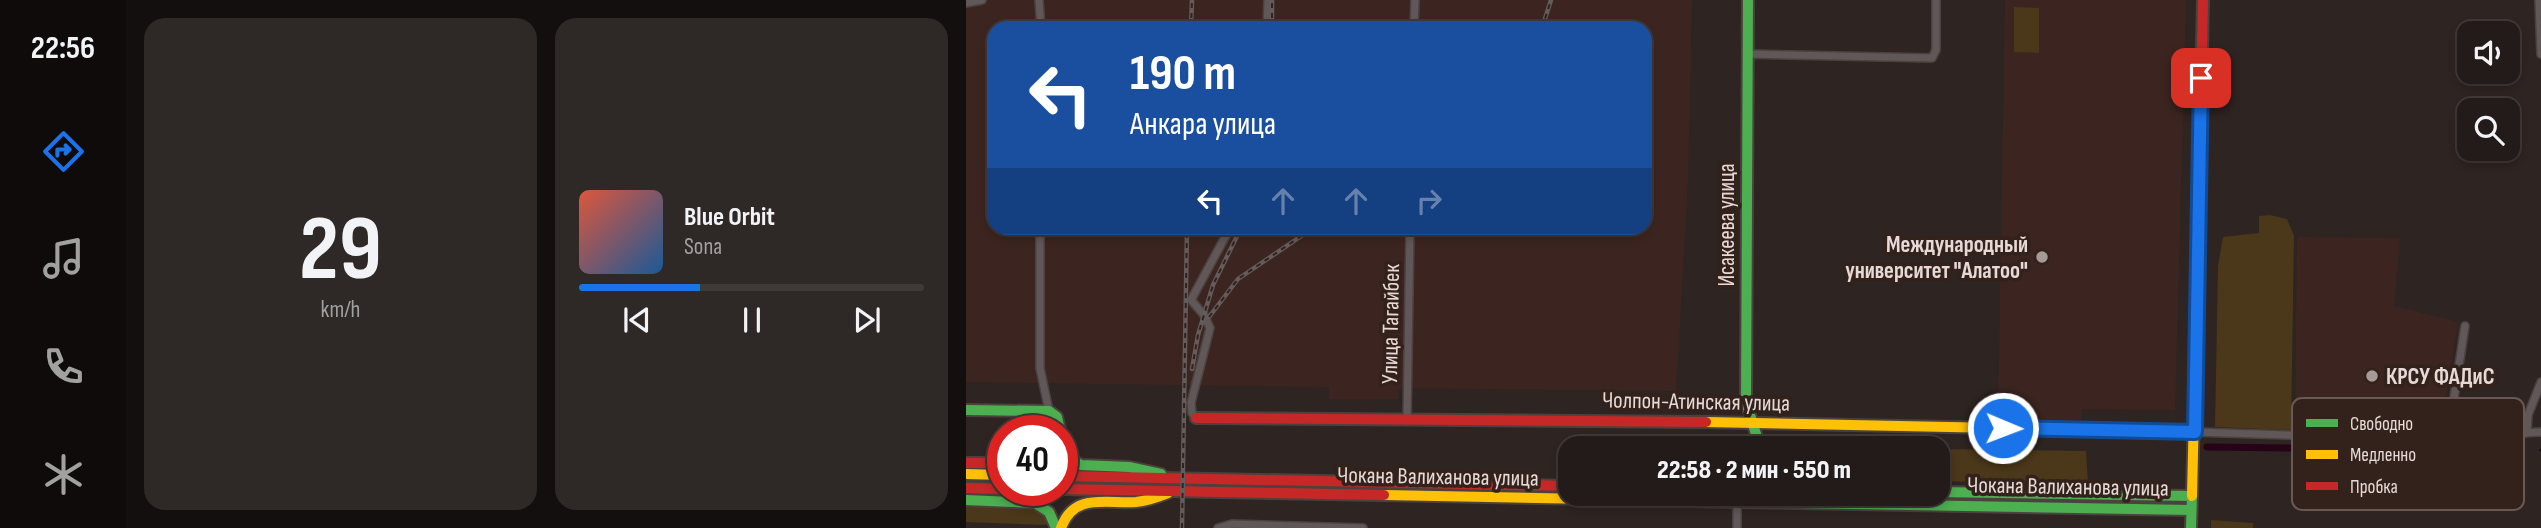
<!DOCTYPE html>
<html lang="ru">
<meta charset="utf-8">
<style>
:root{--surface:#221b19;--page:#2e2826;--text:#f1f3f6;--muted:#a2a1a2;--line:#3f3938;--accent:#1a73e8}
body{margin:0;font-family:"Sofia Sans Condensed",sans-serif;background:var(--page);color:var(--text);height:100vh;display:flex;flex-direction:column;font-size:26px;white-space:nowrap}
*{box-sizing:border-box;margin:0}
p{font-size:23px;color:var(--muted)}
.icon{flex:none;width:38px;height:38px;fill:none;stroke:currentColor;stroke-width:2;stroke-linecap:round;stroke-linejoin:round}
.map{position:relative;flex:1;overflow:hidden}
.drawer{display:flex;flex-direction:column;gap:18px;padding:18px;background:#130f0e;width:840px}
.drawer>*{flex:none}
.hud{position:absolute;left:21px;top:21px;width:665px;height:214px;border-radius:21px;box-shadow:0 4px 10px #0003,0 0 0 2px var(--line);background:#1a4fa0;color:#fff;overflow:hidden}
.buttons{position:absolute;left:1491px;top:21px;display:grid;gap:14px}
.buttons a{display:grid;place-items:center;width:63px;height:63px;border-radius:14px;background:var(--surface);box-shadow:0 4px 10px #0003,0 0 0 2px var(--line);font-size:35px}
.speed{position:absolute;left:21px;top:415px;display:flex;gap:14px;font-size:35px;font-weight:700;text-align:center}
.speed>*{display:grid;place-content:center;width:91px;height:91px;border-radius:50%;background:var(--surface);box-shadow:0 4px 10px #0003,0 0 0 2px var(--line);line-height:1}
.speed .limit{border:10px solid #d22;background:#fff;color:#111}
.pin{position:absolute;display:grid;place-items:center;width:60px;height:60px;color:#fff;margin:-30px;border-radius:14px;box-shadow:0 4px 10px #0006}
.me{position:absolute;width:77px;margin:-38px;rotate:91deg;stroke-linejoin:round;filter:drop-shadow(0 0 5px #0008)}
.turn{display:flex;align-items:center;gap:24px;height:147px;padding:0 28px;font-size:32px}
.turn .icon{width:91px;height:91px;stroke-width:2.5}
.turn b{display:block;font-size:49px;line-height:60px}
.lanes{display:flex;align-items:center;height:66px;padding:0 28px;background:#0003;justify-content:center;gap:35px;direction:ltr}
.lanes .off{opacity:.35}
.drawer .tile{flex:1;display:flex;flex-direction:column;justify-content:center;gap:10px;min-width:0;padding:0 24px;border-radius:21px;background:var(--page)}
.drawer .dial{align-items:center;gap:0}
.dial b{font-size:91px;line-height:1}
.song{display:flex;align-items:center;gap:21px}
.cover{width:84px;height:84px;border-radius:10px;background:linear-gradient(135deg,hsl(10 70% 55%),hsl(210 70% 35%))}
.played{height:7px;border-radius:4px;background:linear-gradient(90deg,var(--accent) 35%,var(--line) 35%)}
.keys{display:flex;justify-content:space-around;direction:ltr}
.drawer .tiles{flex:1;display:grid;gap:18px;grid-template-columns:repeat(2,1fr)}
.trip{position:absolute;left:592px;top:436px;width:392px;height:70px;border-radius:21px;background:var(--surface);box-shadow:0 4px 10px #0003,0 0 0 2px var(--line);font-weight:800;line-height:70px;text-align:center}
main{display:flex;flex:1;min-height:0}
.tab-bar{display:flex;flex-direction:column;width:126px;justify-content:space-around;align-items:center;background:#0e0b0a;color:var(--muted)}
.tab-bar .icon{width:49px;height:49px}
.tab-bar .active{color:var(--accent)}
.tab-bar b{font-size:32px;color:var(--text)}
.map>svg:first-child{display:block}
.built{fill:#3c2520;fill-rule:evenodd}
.green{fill:#4b3719}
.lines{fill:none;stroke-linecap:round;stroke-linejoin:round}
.stream{stroke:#270317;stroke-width:2}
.canal{stroke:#270317;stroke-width:7}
.street-casing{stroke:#4b423f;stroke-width:10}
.fast-casing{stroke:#4b423f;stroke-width:14}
.slow-casing{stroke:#4b423f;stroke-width:14}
.jam-casing{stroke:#4b423f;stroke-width:14}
.street{stroke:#5f5758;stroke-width:7}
.fast{stroke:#4caf50;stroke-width:10}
.slow{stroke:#ffc107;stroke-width:10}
.jam{stroke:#c62828;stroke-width:10}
.rail-casing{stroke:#645c5c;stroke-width:4.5}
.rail{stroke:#33211c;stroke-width:2;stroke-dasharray:5;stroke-linecap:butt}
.route-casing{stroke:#114b97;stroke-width:18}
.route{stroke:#1a73e8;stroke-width:12}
.poi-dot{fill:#a69a97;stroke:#33211c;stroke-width:2.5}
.labels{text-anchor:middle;stroke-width:7;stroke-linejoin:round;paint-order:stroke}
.street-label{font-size:23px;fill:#e6d9d6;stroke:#33211c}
.poi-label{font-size:23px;font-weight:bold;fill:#e6d9d6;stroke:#33211c;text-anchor:end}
.key{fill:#33211c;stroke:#695854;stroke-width:2}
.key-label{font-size:19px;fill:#e6d9d6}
</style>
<main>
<nav class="tab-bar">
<b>22:56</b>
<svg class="icon active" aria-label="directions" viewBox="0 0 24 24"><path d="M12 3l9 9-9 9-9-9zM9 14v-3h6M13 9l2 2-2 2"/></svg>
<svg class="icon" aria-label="music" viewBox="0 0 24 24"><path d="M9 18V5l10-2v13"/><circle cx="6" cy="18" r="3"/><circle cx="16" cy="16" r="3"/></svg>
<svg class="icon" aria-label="phone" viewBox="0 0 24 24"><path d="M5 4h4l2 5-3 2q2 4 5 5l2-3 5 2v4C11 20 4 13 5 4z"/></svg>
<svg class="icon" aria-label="climate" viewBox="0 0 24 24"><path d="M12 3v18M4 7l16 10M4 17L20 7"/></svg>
</nav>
<section class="drawer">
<div class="tiles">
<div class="tile dial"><b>29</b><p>km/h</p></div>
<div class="tile">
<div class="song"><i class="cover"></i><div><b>Blue Orbit</b><p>Sona</p></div></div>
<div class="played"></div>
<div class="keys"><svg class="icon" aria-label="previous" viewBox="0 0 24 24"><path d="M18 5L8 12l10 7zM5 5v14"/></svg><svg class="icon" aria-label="pause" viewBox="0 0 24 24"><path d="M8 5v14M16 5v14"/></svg><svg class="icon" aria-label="next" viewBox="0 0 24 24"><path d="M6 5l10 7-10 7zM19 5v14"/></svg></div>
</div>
</div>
</section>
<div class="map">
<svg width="1575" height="528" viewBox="0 0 1575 528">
<rect width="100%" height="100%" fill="#2e2421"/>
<path class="built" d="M0,0H726L722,180L710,391L433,388L432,399H363V387L0,382ZM28,28H679V228H28Z
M1039,0H1220L1209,410L1116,409L1115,420L1032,419Z
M1331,237L1434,238L1428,306L1492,322L1474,433L1329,430Z"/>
<path class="green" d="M1048,7L1073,8V53L1048,52Z
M1304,215L1321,219L1328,236L1325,430L1249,427L1252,266L1257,237L1293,233V216Z
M971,449L1120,451L1122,484L971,481Z
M0,503L75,508L83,522L79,525L0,522Z
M1245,520L1287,523V528H1245Z"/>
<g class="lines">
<path class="stream" d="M1574,450H1575"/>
<path class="canal" d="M1241,447L1544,451"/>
<defs>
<path id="street" d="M73,0L75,28
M1573,0L1575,54
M0,3L16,0
M301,28L302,0
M448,28L449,0
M782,54L966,58L970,50V0
M74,228V368L83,411
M230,418L226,413L225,403L244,328L238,315L225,300L264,228
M441,421L444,228
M1229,432L1438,439L1575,432
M1561,433L1562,415L1575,382
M1482,437L1499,326
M252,528L266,524L397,528
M771,528V494"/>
<path id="fast" d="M782,0L780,402L790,434V448
M0,410L83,411L91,417L94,430
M96,443L105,459L115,465L163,467L195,474
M971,492L1226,496L1225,528
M0,500L69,503L83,512L90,528
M832,503L1225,510"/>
<path id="slow" d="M740,422L1229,432
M0,474L37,475
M418,495L832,503
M1226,496L1233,197
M95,528C108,492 140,504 170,502C181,501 192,497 202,493"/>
<path id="jam" d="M1233,197L1237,0
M230,418L740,422
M0,463H37
M96,476L604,486
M0,488L37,489
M96,489L418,495"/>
</defs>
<use href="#street" class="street-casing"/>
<use href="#fast" class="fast-casing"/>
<use href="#slow" class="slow-casing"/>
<use href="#jam" class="jam-casing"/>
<use href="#street" class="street"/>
<use href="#fast" class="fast"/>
<use href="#slow" class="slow"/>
<use href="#jam" class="jam"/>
<defs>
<path id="rail" d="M225,28L226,0
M306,28V0
M576,28L585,0
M243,317L272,279L347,228
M226,369L232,335L247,285L275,228
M216,528L221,228"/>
</defs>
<use href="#rail" class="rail-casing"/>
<use href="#rail" class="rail"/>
</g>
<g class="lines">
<defs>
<path id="route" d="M1037,428L1229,432L1235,78"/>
</defs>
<use href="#route" class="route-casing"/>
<use href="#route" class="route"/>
</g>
<g class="poi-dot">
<circle cx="1076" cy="257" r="7"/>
<circle cx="1406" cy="376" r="7"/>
</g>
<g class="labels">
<g class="street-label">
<text transform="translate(760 225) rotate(-90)" y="8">Исакеева улица</text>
<text transform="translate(424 324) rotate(-89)" y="8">Улица Тагайбек</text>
<text transform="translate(730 401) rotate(1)" y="8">Чолпон-Атинская улица</text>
<text transform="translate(472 476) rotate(1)" y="8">Чокана Валиханова улица</text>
<text transform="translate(1102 486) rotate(1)" y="8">Чокана Валиханова улица</text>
</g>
<g class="poi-label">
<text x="1062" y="252">Международный<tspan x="1062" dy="26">университет "Алатоо"</tspan></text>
<text x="1420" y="384" text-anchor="start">КРСУ ФАДиС</text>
</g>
</g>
<rect x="1326" y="398" width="232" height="112" rx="10" class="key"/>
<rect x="1340" y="419" width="32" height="8" fill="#4caf50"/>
<rect x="1340" y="450" width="32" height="9" fill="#ffc107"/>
<rect x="1340" y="482" width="32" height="8" fill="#c62828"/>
<g class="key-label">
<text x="1384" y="430">Свободно</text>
<text x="1384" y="461">Медленно</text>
<text x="1384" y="493">Пробка</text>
</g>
</svg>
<div class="buttons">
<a><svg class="icon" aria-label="sound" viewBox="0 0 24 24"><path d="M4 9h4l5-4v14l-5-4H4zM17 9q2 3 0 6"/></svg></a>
<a><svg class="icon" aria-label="search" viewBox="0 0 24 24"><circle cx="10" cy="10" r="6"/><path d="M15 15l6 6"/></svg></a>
</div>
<div class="speed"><div class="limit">40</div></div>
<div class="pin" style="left:1235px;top:78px;background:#d93025"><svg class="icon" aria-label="arrive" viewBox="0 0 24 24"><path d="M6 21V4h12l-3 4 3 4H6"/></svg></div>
<svg class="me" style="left:1037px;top:428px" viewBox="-20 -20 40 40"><circle r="17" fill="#1a73e8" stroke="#fff" stroke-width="3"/><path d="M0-11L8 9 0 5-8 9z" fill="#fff"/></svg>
<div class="trip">22:58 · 2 мин · 550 m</div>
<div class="hud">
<div class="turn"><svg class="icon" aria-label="left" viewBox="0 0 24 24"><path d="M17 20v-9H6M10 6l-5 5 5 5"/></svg><div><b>190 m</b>Анкара улица</div></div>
<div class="lanes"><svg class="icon" aria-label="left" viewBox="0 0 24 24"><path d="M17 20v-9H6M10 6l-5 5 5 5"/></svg><svg class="icon off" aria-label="ahead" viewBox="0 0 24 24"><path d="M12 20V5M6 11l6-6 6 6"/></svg><svg class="icon off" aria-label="ahead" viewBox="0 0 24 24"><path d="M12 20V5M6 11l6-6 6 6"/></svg><svg class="icon off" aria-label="right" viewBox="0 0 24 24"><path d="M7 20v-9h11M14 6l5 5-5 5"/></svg></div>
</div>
</div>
</main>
